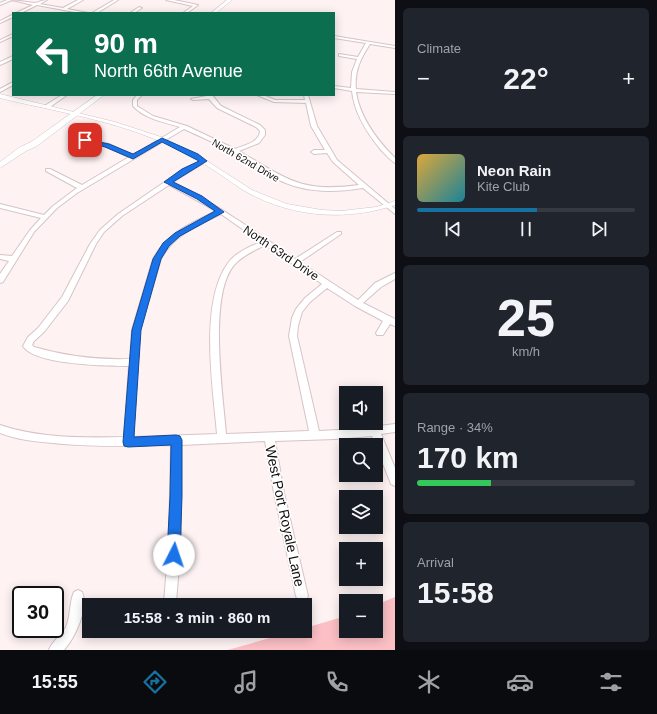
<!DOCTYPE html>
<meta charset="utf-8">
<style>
:root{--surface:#171b24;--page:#20242c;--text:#f1f3f6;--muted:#9ea1a6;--line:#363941;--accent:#1671a0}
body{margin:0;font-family:Helvetica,sans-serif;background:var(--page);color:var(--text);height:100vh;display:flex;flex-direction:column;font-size:15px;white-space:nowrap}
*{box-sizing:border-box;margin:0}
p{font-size:13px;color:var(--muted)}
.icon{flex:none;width:22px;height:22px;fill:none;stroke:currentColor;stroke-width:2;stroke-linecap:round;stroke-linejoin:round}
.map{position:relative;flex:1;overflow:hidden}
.panel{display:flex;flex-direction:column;gap:8px;padding:8px;background:#0d0f14;width:262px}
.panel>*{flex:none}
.top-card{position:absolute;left:12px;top:12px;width:323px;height:84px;border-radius:0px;box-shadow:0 2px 10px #0003;background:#0b6e4f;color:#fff;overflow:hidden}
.fabs{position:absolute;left:339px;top:386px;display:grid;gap:8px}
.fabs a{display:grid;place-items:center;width:44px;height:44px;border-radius:0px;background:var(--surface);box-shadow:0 2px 10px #0003;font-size:20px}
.speed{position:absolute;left:12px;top:586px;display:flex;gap:8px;font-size:20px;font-weight:700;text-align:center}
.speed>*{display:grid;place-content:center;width:52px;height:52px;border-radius:50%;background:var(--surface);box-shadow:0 2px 10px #0003;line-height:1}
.speed .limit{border:2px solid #111;border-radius:6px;background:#fff;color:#111}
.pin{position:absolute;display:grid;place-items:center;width:34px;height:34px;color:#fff;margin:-17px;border-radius:8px;box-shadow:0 2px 6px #0006}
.me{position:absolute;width:44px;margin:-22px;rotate:4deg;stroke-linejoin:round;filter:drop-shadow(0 0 3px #0008)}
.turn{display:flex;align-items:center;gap:14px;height:84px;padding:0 16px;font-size:18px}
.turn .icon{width:52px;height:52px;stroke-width:2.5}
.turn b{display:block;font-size:28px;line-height:34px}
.big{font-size:30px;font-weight:800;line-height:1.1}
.panel .card{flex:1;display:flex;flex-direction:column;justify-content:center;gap:6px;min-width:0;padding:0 14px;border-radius:6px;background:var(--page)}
.panel .dial{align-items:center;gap:0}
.dial b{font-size:52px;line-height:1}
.song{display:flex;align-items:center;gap:12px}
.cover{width:48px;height:48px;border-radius:6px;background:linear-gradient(135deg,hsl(40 70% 55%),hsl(190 70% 35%))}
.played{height:4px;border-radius:2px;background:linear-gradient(90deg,var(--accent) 55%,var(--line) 55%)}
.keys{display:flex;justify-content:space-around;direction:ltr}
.heat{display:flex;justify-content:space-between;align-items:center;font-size:22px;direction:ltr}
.charge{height:6px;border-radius:3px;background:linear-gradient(90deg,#34c759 34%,var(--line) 0)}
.trip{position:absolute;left:82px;top:598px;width:230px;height:40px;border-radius:0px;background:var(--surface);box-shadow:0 2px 10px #0003;font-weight:800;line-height:40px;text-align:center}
.tab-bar{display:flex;height:64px;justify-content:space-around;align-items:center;background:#090b0e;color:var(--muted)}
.tab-bar .icon{width:28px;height:28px}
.tab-bar .selected{color:var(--accent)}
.tab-bar b{font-size:18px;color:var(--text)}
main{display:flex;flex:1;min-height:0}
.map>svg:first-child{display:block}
.green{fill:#fbbfc4}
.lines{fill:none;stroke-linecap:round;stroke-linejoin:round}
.minor-casing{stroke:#d7c4c5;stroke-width:2}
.tertiary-casing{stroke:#d7c4c5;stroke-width:1}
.secondary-casing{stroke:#d7c4c5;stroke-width:1}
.minor{fill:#fff;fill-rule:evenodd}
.tertiary{fill:#fff;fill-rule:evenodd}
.secondary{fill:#fff;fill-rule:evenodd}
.route{fill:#1a73e8;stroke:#114b97}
.labels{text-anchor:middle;stroke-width:3.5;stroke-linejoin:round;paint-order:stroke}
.far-street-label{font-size:10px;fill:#120c0c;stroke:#fff}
.street-label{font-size:12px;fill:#120c0c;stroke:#fff}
.near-street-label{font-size:14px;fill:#120c0c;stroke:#fff}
</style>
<main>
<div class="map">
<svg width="395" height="650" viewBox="0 0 395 650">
<rect width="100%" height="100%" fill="#fef2f3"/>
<path class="green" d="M395,597V650H228L294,631H305V628L346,616V631H376V605Z"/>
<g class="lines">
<defs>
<path id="minor" d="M7,0C16,0 25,2 34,3C38,3 42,0 47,0L40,4L63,8L78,0H83L67,9L88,13H80L37,5L21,13H16L33,5L12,0L0,5V3Z
M114,0H118L97,13H92Z
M166,0H174L198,5L187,13H183L193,6Z
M139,7L142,8L134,13H130Z
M12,15H13V17L0,23V21Z
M13,34V36L0,42V40Z
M334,36L395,46V48L370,44C361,58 354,71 356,89L395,92V94L356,92C360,118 377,140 395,158V163C390,160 385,154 381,150C367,133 354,113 352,91L334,88V86L351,88L352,72L357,59L339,56V54L358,57L366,43L334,38Z
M13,56V59L0,65V62Z
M13,82V85L0,92V89Z
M62,95H67L50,107H46V105Z
M137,95H142L137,100V106L153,116L187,126L235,149C244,145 259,143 260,131L256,127L217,108L209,99L193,100L191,99L212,95L221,106L260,125L265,130V135L259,143L239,151C287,179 301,193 359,185L333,162L327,153L314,154L311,152L314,150H325L311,126L306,103L274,102L257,95H263L275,100H305L304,95H308L317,126L337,160L395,209V214L363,188C331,193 302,193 273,177C260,170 247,161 234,153C218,144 201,137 184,129L77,193L57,208L34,232L3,282L0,283V274L9,261L0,259V255L12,256L30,230L41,218L0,208V204L44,215L53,206L77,188L46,171V169H50L82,185L129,157L105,146L83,141V139L109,144L133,155L180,127C163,122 145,119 133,106V100Z
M202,160L207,161L173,182C216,204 255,231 295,259L337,232H341V234L300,262L358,300L375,283L395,273V279L381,287L363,303L395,319V326L390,324L383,335H377L376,333L383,321L355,306L327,288L310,302L302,312L298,326L297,336L319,431L355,429L395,424V432L381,434L395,468V486L391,484L372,436L335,439L275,441L284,493L308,596L306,600L302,602L298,600L296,596L274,493L265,441L181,445V542L176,602L175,605H165L164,602L169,542L171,445C135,446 99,447 63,444C42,442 20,441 0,433V425C38,438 83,438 124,437L129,366C108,366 34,365 23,346L28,337L38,328L62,297L90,244L100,230L118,214L166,181ZM169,185L216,211C190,224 168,232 153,259L132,330L130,359C97,360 65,356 34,347L32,345L34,341L44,332L68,301L96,244L104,232L122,216ZM221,214L261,242C249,247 235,253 228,263C199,303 213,388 217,434L133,437L140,330L161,259C173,235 197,226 221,214ZM265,245L322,284L305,298L296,309L292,318L289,336L309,431L226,434C223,394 208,296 234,265C242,256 255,250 265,245Z
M78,590L82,592C89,608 75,638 64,650H49C52,641 61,636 66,627C71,615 69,603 74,592Z"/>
<path id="tertiary" d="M0,94L115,122L161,137L201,157L252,190L287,204L322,210L341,211L376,207L395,201V205C345,222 289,217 243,190C235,185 227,179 218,173C199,160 179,149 157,140C107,119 53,111 0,98Z"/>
<path id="secondary" d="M227,0H232L216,13H211Z
M97,95H104L37,146L26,151L0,168V162L20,147L31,142Z"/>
</defs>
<use href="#minor" class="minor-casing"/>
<use href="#tertiary" class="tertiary-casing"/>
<use href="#secondary" class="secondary-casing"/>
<use href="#minor" class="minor"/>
<use href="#tertiary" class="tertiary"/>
<use href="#secondary" class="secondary"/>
</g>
<path class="route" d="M162,138L198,154L207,161L173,182L202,196L224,212L180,236L169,246L161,259L141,330L134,437L176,435L180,436L182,440V496L180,555L178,559L174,561L169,559L167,555L170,496L171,445L128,447L124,446L123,442L132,330L153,259L163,243L175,233L215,211L197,199L164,182L182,169L199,161L162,142L133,159L105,147L82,140L85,139L109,144L133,154Z"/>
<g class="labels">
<g class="far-street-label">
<text transform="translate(246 160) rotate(30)" y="4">North 62nd Drive</text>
</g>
<g class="street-label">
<text transform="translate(281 253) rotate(34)" y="4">North 63rd Drive</text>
</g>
<g class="near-street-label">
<text transform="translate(285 516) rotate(78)" y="5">West Port Royale Lane</text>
</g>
</g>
</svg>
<div class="fabs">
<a><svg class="icon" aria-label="sound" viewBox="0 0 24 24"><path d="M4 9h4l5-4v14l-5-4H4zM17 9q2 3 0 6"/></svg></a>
<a><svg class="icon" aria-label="search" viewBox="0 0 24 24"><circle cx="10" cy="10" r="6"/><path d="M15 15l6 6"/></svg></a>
<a><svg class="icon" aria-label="layers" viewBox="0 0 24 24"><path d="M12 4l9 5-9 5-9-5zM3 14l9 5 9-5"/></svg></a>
<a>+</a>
<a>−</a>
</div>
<div class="speed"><div class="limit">30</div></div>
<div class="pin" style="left:85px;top:140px;background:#d93025"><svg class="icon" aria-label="arrive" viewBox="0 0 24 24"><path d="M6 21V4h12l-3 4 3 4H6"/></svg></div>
<svg class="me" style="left:174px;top:555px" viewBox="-20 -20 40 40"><circle r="19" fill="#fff"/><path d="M0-13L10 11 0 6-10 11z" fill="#1a73e8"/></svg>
<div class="trip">15:58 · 3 min · 860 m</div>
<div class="top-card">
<div class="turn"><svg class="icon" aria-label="left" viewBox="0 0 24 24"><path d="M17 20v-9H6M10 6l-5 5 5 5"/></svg><div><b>90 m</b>North 66th Avenue</div></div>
</div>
</div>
<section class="panel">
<div class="card"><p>Climate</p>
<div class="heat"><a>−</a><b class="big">22°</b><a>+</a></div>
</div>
<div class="card">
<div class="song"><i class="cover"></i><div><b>Neon Rain</b><p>Kite Club</p></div></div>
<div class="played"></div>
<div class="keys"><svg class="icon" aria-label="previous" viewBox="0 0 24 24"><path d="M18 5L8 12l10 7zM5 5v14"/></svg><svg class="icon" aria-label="pause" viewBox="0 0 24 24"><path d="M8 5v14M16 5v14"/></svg><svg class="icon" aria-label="next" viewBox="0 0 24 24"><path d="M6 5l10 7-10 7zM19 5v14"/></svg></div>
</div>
<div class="card dial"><b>25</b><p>km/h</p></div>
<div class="card"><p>Range · 34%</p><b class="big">170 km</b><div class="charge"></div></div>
<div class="card"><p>Arrival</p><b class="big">15:58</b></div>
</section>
</main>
<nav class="tab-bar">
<b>15:55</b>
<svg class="icon selected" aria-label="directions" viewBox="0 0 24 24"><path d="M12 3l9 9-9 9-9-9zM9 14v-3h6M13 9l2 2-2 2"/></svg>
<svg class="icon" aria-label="music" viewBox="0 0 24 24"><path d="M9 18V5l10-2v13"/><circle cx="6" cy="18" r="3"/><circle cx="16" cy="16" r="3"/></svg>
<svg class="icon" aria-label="phone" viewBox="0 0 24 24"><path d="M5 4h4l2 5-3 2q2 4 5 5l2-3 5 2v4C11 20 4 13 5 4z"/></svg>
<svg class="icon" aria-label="climate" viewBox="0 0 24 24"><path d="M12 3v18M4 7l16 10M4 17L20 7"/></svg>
<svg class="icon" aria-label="car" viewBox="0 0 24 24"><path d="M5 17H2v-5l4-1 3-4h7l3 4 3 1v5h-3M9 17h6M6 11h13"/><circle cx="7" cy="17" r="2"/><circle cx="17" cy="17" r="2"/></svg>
<svg class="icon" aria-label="filters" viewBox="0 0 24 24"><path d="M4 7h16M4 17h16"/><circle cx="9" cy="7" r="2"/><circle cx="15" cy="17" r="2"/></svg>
</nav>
